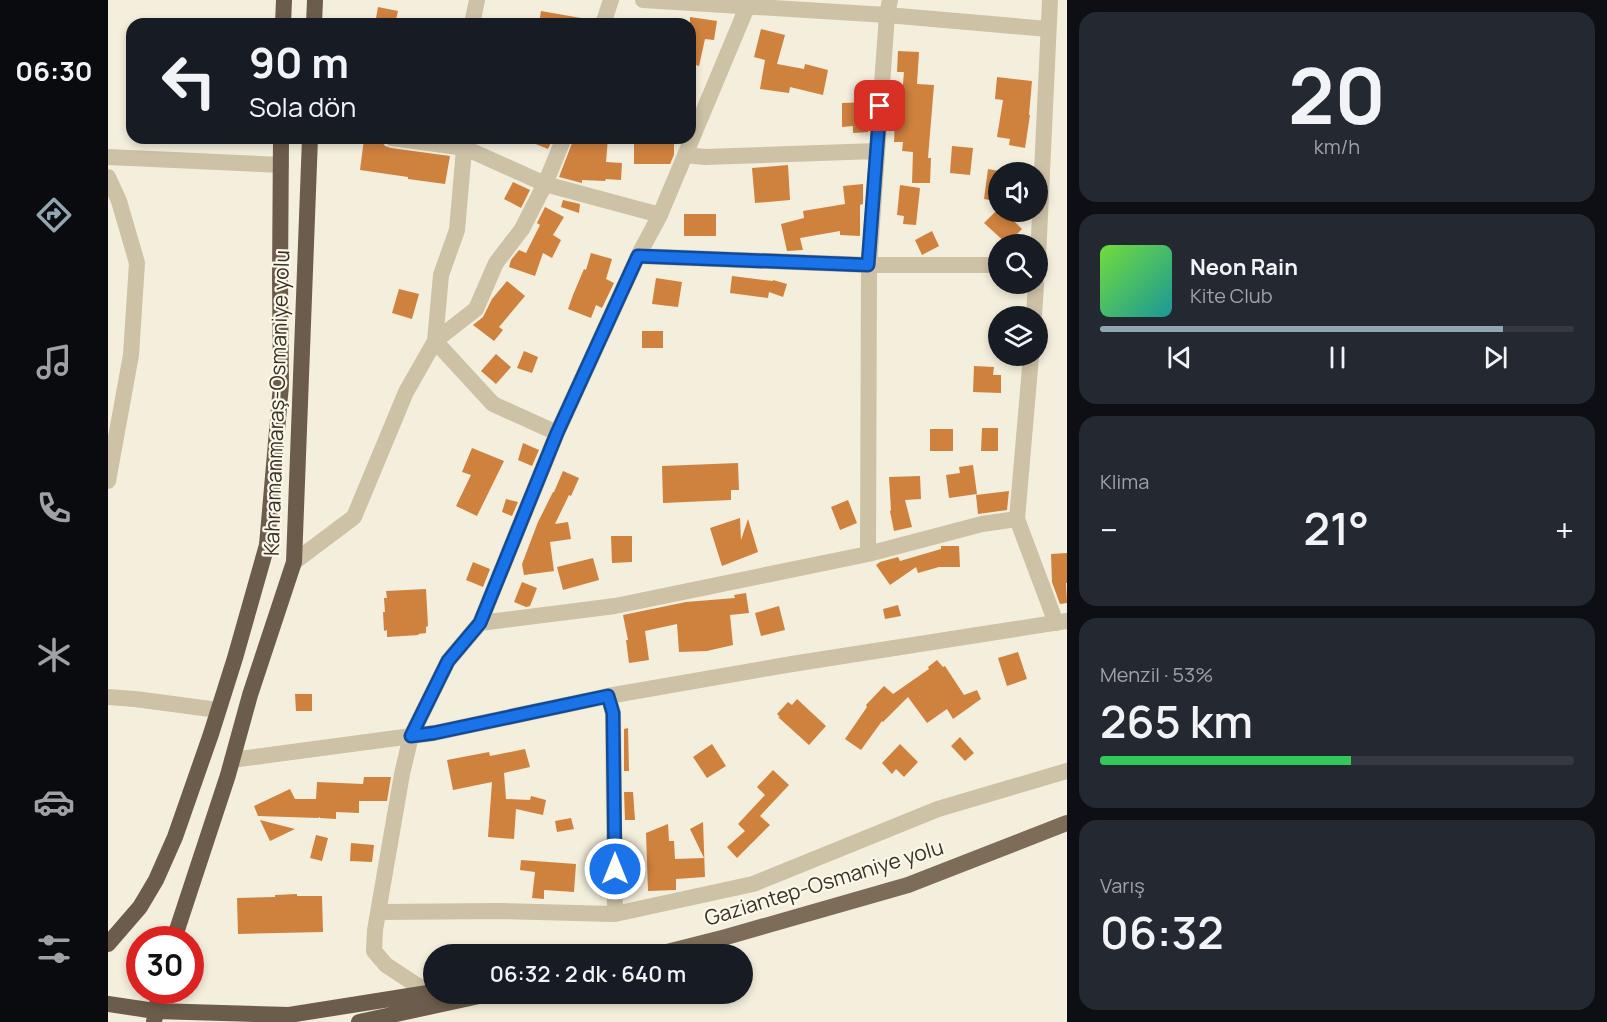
<!DOCTYPE html>
<html lang="tr">
<meta charset="utf-8">
<style>
:root{--surface:#171b24;--page:#242831;--text:#f1f3f6;--muted:#9ea1a6;--line:#363941;--accent:#90a7b2}
body{margin:0;font-family:Manrope,sans-serif;background:var(--page);color:var(--text);height:100vh;display:flex;flex-direction:column;font-size:22px;white-space:nowrap}
*{box-sizing:border-box;margin:0}
p{font-size:20px;color:var(--muted)}
.icon{flex:none;width:33px;height:33px;fill:none;stroke:currentColor;stroke-width:2;stroke-linecap:round;stroke-linejoin:round}
.map{position:relative;flex:1;overflow:hidden}
.details{display:flex;flex-direction:column;gap:12px;padding:12px;background:#0d0f14;width:540px}
.details>*{flex:none}
.hud{position:absolute;left:18px;top:18px;width:570px;height:126px;border-radius:18px;box-shadow:0 3px 9px #0003;background:#171b24;color:var(--text);overflow:hidden}
.buttons{position:absolute;left:880px;top:162px;display:grid;gap:12px}
.buttons a{display:grid;place-items:center;width:60px;height:60px;border-radius:50%;background:var(--surface);box-shadow:0 3px 9px #0003;font-size:30px}
.speed{position:absolute;left:18px;top:926px;display:flex;gap:12px;font-size:30px;font-weight:700;text-align:center}
.speed>*{display:grid;place-content:center;width:78px;height:78px;border-radius:50%;background:var(--surface);box-shadow:0 3px 9px #0003;line-height:1}
.speed .limit{border:9px solid #d22;background:#fff;color:#111}
.pin{position:absolute;display:grid;place-items:center;width:51px;height:51px;color:#fff;margin:-26px;border-radius:12px;box-shadow:0 3px 9px #0006}
.me{position:absolute;width:66px;margin:-33px;rotate:0deg;stroke-linejoin:round;filter:drop-shadow(0 0 4px #0008)}
.turn{display:flex;align-items:center;gap:21px;height:126px;padding:0 24px;font-size:27px}
.turn .icon{width:78px;height:78px;stroke-width:2.5}
.turn b{display:block;font-size:42px;line-height:51px}
.big{font-size:45px;font-weight:600;line-height:1.1}
.details .widget{flex:1;display:flex;flex-direction:column;justify-content:center;gap:9px;min-width:0;padding:0 21px;border-radius:18px;background:var(--page)}
.details .dial{align-items:center;gap:0}
.dial b{font-size:78px;line-height:1}
.song{display:flex;align-items:center;gap:18px}
.cover{width:72px;height:72px;border-radius:9px;background:linear-gradient(135deg,hsl(100 70% 55%),hsl(180 70% 35%))}
.played{height:6px;border-radius:3px;background:linear-gradient(90deg,var(--accent) 85%,var(--line) 85%)}
.keys{display:flex;justify-content:space-around;direction:ltr}
.heat{display:flex;justify-content:space-between;align-items:center;font-size:33px;direction:ltr}
.charge{height:9px;border-radius:4px;background:linear-gradient(90deg,#34c759 53%,var(--line) 0)}
.trip{position:absolute;left:315px;top:944px;width:330px;height:60px;border-radius:30px;background:var(--surface);box-shadow:0 3px 9px #0003;font-weight:600;line-height:60px;text-align:center}
main{display:flex;flex:1;min-height:0}
.tab-bar{display:flex;flex-direction:column;width:108px;justify-content:space-around;align-items:center;background:#090b0e;color:var(--muted)}
.tab-bar .icon{width:42px;height:42px}
.tab-bar .selected{color:var(--accent)}
.tab-bar b{font-size:27px;color:var(--text)}
.map>svg:first-child{display:block}
.building{fill:#cf813e}
.lines{fill:none;stroke-linecap:round;stroke-linejoin:round}
.minor{stroke:#cdc1a6;stroke-width:16}
.tertiary{stroke:#cdc1a6;stroke-width:16}
.primary{stroke:#7c6c58;stroke-width:16}
.trunk{stroke:#6c5c4b;stroke-width:16}
.route-casing{stroke:#114b97;stroke-width:15}
.route{stroke:#1a73e8;stroke-width:10}
.labels{text-anchor:middle;stroke-width:4.5;stroke-linejoin:round;paint-order:stroke}
.street-label{font-size:21px;fill:#393128;stroke:#fbf7e9}
</style>
<main>
<nav class="tab-bar">
<b>06:30</b>
<svg class="icon selected" aria-label="directions" viewBox="0 0 24 24"><path d="M12 3l9 9-9 9-9-9zM9 14v-3h6M13 9l2 2-2 2"/></svg>
<svg class="icon" aria-label="music" viewBox="0 0 24 24"><path d="M9 18V5l10-2v13"/><circle cx="6" cy="18" r="3"/><circle cx="16" cy="16" r="3"/></svg>
<svg class="icon" aria-label="phone" viewBox="0 0 24 24"><path d="M5 4h4l2 5-3 2q2 4 5 5l2-3 5 2v4C11 20 4 13 5 4z"/></svg>
<svg class="icon" aria-label="climate" viewBox="0 0 24 24"><path d="M12 3v18M4 7l16 10M4 17L20 7"/></svg>
<svg class="icon" aria-label="car" viewBox="0 0 24 24"><path d="M5 17H2v-5l4-1 3-4h7l3 4 3 1v5h-3M9 17h6M6 11h13"/><circle cx="7" cy="17" r="2"/><circle cx="17" cy="17" r="2"/></svg>
<svg class="icon" aria-label="filters" viewBox="0 0 24 24"><path d="M4 7h16M4 17h16"/><circle cx="9" cy="7" r="2"/><circle cx="15" cy="17" r="2"/></svg>
</nav>
<div class="map">
<svg width="959" height="1022" viewBox="0 0 959 1022">
<rect width="100%" height="100%" fill="#f4eedc"/>
<path class="building" d="M270,7L290,11L287,24H267Z
M433,11L473,18V24H431Z
M582,17L609,21L606,40L597,39L591,66L582,63Z
M653,29L677,35L669,64L696,69L697,64L720,70L715,95L682,87L681,93L652,89L657,60L646,57Z
M790,51L811,52L809,84L826,85L820,158H823L822,183H804L805,152L794,151L795,142H786L787,119H792L796,72H789Z
M889,77L924,81L921,115H922L917,148L901,145L902,139L889,137L895,100L887,99Z
M760,102V132L745,133V126L734,127V103Z
M413,138H445L440,149Z
M466,138H500L498,162L514,163L513,180L498,179L497,181L474,180V183L451,177Z
M526,138H566V155L562,164H526Z
M256,139L274,142L277,146L283,148L342,156L337,184L300,179V177L252,170Z
M844,146L865,148L862,175L842,173Z
M680,165L682,200L647,203L644,168Z
M880,169L891,171V202L876,199Z
M405,182L422,190L413,208L396,199Z
M755,184V204L752,205V236L732,235V231L692,238L695,250L679,251L673,224L696,218L695,211L737,204L735,186Z
M792,185L812,188L808,225L795,224L796,216L789,215Z
M455,200L472,204L471,213L453,207Z
M437,207L456,217L445,235L453,240L444,258L435,253L427,276L401,267L403,260L411,250L418,253L432,225L429,223Z
M891,208V212H897L914,229L899,244L876,223Z
M576,214H608V236H576Z
M824,231L831,246L814,255L807,240Z
M483,253L504,259L498,279L506,283L494,308L488,305L483,318L460,309L465,295L476,269L478,270Z
M624,276L665,281V280L679,284L675,297L661,292L660,298L622,293Z
M548,278L574,282L570,307L544,304Z
M399,281L417,296L391,327L395,330L386,341L365,325L375,317L384,299Z
M291,289L311,294L304,319L284,313Z
M534,331H555V348H534Z
M416,351L430,357L424,373L409,368Z
M388,354L403,367L388,384L373,371Z
M866,366L886,367L885,375H893V393L865,392Z
M874,428H890V451H873Z
M822,429H845V451H822Z
M415,443L431,450L424,466L410,460Z
M364,448L396,461L369,516L348,506L363,475L354,472Z
M630,463L631,490H623V500L555,503L554,466Z
M865,465L869,494L841,498L838,475L852,473L851,467Z
M455,471L471,478L463,496L461,495L447,524L460,522L463,539L442,542L446,571L416,575L414,564L430,522L445,492H446Z
M812,476L813,499L797,500L804,527L786,531L782,511L783,510L781,477Z
M901,491L899,510L870,514L868,495Z
M398,499L410,502L404,516L394,512Z
M740,500L749,523L732,530L723,507Z
M632,518L633,540L640,519L650,552L614,566L602,528Z
M503,536H524V562L504,563Z
M833,546H851L852,567H831L810,573L808,567L782,585L768,565L772,562L790,557L792,561L833,549Z
M959,553V583H958L959,603L952,604L944,582L943,554Z
M485,558L491,580L455,590L449,567Z
M365,562L382,569L375,587L358,580Z
M414,582L429,588L422,606L418,607L406,602Z
M318,589L320,626L318,627V633L310,634L311,635L279,637V630L276,631L275,612H277L276,598H279L278,591Z
M638,593L641,613L622,615L625,645L599,651L571,652L569,624L537,631L541,660L521,663L518,640H520L515,615L578,602L627,598L626,595Z
M790,605L793,616L777,619L775,609Z
M671,606L677,630L653,636L647,613Z
M910,652L919,679L899,686L890,658Z
M829,660L835,667L837,666L856,695L869,690L873,699L845,719L839,709L819,723L800,697L775,722L774,721L753,750L737,739L759,707L758,705L776,686L785,694L821,669L820,667Z
M187,694H204V711H188Z
M689,699L718,726L701,745L670,717H672L669,714L680,702L684,705Z
M520,728L521,771H516V729Z
M852,737L866,753L857,761L843,746Z
M604,744L618,766L599,778L585,757Z
M792,744L810,762L796,777L788,769L784,774L774,763Z
M417,749L422,767L396,773L398,799L422,800L423,796L438,800L435,815L408,809L406,839L380,837L384,782L345,790L339,760L381,752L382,756Z
M665,770L681,785L652,816L662,825L629,858L619,847L637,831L630,824L657,795L649,787Z
M256,777H283L279,801H251V813L228,812V819L212,818V817L210,818L150,816L146,806L182,789L187,799H208L209,782L255,784Z
M516,792H525L527,820H517Z
M463,818L466,829L449,832L447,821Z
M152,820L187,829L162,841Z
M595,822L597,877L568,879V890L540,891L538,833L560,824L561,841H566L567,859L596,858L582,829Z
M208,835L220,838L214,861L202,858Z
M243,843L266,845L264,862L242,861Z
M413,860L468,864L466,892L436,890V899L424,898L427,872L412,870Z
M189,894V896H214L215,932L130,934L129,898L167,897V895Z"/>
<g class="lines">
<path class="minor" d="M535,0L779,15L940,29
M364,24L369,0
M495,24L503,0
M284,138L357,148L437,184L552,215
M357,138L349,230L333,275L327,341L385,404L449,433
M577,155L597,157L769,151
M0,157L173,165
M0,177L11,201L29,263L23,355L0,481
M530,256L761,265H891
M930,258L942,0
M926,316L928,284
M923,356L909,519L948,623
M760,554L761,265L779,15L782,0
M186,562L246,517L298,392L327,341L368,309L388,263L414,229L437,184L456,138
M372,623L507,606L760,554L874,524L909,519
M500,696L505,713L507,914
M271,912L394,911L507,914L645,884L830,809L959,771
M319,992L278,965L266,951L267,930L294,774L303,736L340,661L372,623L449,433L530,256L552,215L642,0"/>
<path class="tertiary" d="M0,697L27,699L110,710
M124,760L326,733L500,696L684,664L959,621"/>
<path class="primary" d="M551,954L618,937L800,885L959,823"/>
<path class="trunk" d="M175,24L176,0
M206,24L207,0
M66,939L120,775L142,695L186,562L202,138
M0,944L32,907L48,880L67,837L103,734L127,658L159,545L173,385L172,279L173,138
M0,1004L47,1011L181,1015L326,992
M46,1022L52,990
M251,1022L385,993"/>
</g>
<g class="lines">
<defs>
<path id="route" d="M507,869L505,713L500,696L326,733L303,736L340,661L372,623L449,433L530,256L760,265L772,106"/>
</defs>
<use href="#route" class="route-casing"/>
<use href="#route" class="route"/>
</g>
<g class="labels">
<g class="street-label">
<text transform="translate(169 403) rotate(-88)" y="7">Kahramanmaraş-Osmaniye yolu</text>
<text transform="translate(716 883) rotate(-17)" y="7">Gaziantep-Osmaniye yolu</text>
</g>
</g>
</svg>
<div class="buttons">
<a><svg class="icon" aria-label="sound" viewBox="0 0 24 24"><path d="M4 9h4l5-4v14l-5-4H4zM17 9q2 3 0 6"/></svg></a>
<a><svg class="icon" aria-label="search" viewBox="0 0 24 24"><circle cx="10" cy="10" r="6"/><path d="M15 15l6 6"/></svg></a>
<a><svg class="icon" aria-label="layers" viewBox="0 0 24 24"><path d="M12 4l9 5-9 5-9-5zM3 14l9 5 9-5"/></svg></a>
</div>
<div class="speed"><div class="limit">30</div></div>
<div class="pin" style="left:772px;top:106px;background:#d93025"><svg class="icon" aria-label="arrive" viewBox="0 0 24 24"><path d="M6 21V4h12l-3 4 3 4H6"/></svg></div>
<svg class="me" style="left:507px;top:869px" viewBox="-20 -20 40 40"><circle r="17" fill="#1a73e8" stroke="#fff" stroke-width="3"/><path d="M0-11L8 9 0 5-8 9z" fill="#fff"/></svg>
<div class="trip">06:32 · 2 dk · 640 m</div>
<div class="hud">
<div class="turn"><svg class="icon" aria-label="left" viewBox="0 0 24 24"><path d="M17 20v-9H6M10 6l-5 5 5 5"/></svg><div><b>90 m</b>Sola dön</div></div>
</div>
</div>
<section class="details">
<div class="widget dial"><b>20</b><p>km/h</p></div>
<div class="widget">
<div class="song"><i class="cover"></i><div><b>Neon Rain</b><p>Kite Club</p></div></div>
<div class="played"></div>
<div class="keys"><svg class="icon" aria-label="previous" viewBox="0 0 24 24"><path d="M18 5L8 12l10 7zM5 5v14"/></svg><svg class="icon" aria-label="pause" viewBox="0 0 24 24"><path d="M8 5v14M16 5v14"/></svg><svg class="icon" aria-label="next" viewBox="0 0 24 24"><path d="M6 5l10 7-10 7zM19 5v14"/></svg></div>
</div>
<div class="widget"><p>Klima</p>
<div class="heat"><a>−</a><b class="big">21°</b><a>+</a></div>
</div>
<div class="widget"><p>Menzil · 53%</p><b class="big">265 km</b><div class="charge"></div></div>
<div class="widget"><p>Varış</p><b class="big">06:32</b></div>
</section>
</main>
